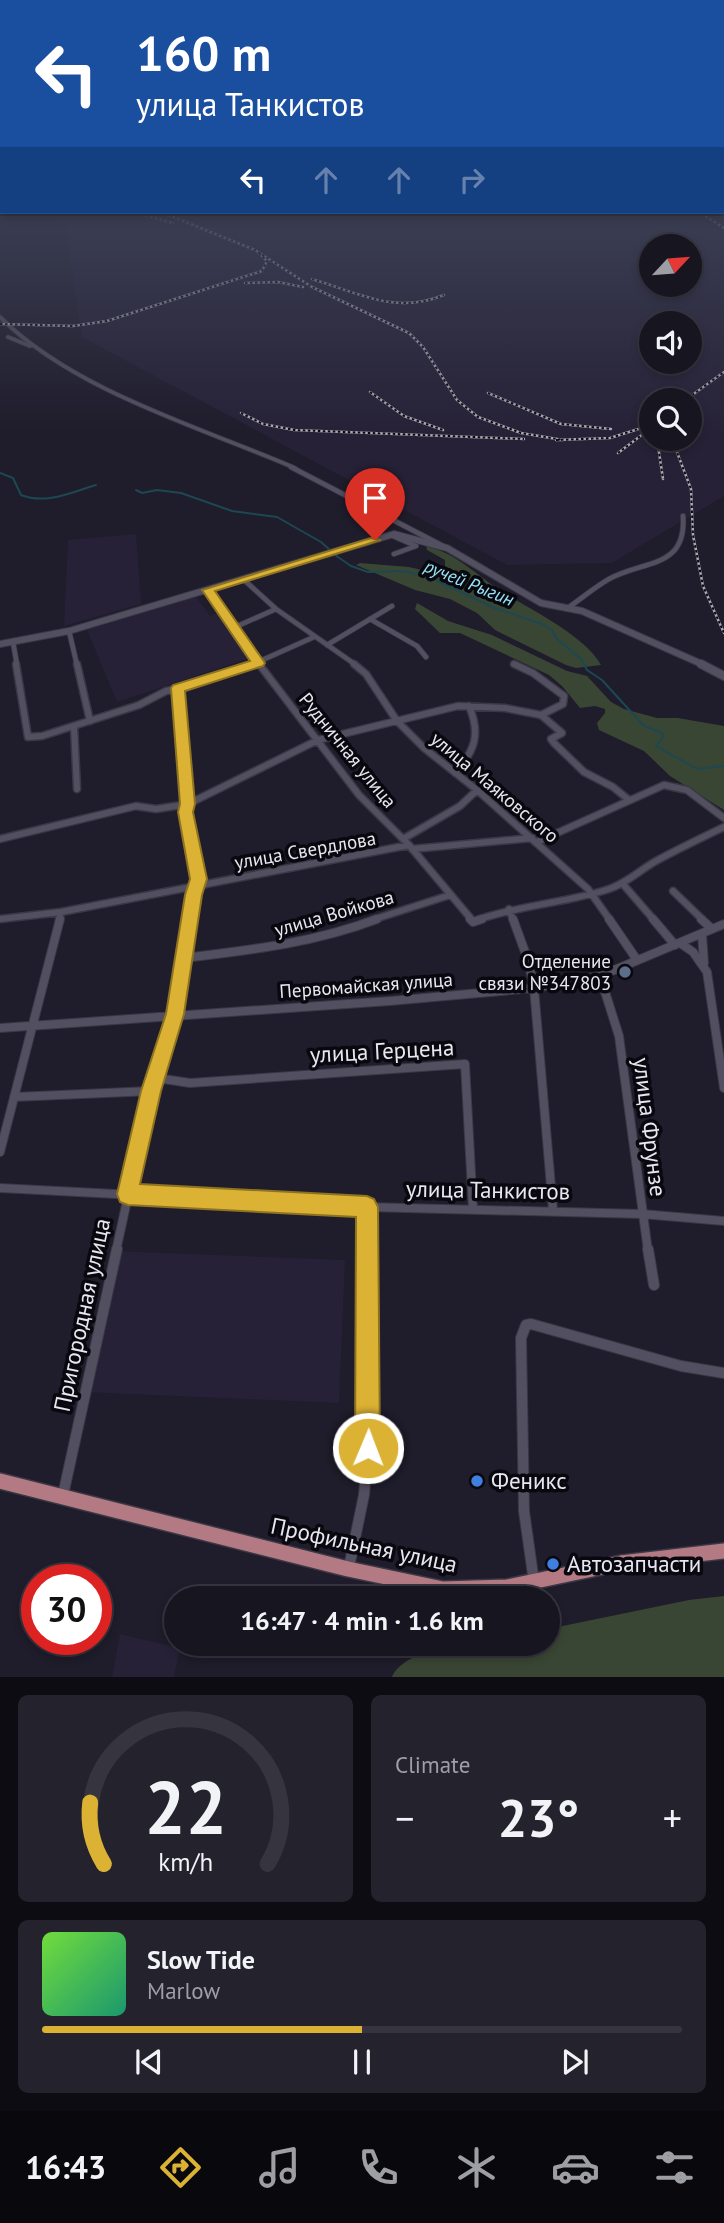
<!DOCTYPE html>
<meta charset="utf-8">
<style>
:root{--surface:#171520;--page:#24222d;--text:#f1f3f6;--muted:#9e9fa5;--line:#36343e;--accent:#dbb233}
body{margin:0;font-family:"PT Sans",sans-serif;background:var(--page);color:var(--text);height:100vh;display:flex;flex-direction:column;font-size:26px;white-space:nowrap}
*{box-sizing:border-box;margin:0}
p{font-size:23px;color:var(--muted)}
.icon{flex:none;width:38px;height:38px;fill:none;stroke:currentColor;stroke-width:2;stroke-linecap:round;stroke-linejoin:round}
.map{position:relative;height:1677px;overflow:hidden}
.sheet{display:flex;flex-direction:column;gap:18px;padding:18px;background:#0d0c12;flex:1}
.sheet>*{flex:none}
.hud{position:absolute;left:0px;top:0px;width:724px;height:214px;box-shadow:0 4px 10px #0003,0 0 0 2px var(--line);background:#1a4fa0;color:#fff;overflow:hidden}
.needle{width:46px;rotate:64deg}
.buttons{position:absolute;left:639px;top:234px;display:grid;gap:14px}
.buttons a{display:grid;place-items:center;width:63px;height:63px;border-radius:50%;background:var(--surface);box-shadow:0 4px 10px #0003,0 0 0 2px var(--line);font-size:35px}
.speed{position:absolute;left:21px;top:1564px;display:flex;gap:14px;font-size:35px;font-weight:700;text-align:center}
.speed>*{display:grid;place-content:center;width:91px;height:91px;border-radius:50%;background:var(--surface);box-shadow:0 4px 10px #0003,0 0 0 2px var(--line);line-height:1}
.speed .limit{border:10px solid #d22;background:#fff;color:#111}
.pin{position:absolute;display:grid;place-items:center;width:60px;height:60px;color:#fff;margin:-72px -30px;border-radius:50% 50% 50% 0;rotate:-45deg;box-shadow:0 0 7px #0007}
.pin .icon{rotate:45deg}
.me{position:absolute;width:77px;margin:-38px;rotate:1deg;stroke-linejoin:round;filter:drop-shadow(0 0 5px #0008)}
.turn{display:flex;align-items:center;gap:24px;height:147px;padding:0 21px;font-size:32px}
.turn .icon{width:91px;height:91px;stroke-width:2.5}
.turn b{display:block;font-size:49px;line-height:60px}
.lanes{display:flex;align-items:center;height:66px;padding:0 21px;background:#0003;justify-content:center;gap:35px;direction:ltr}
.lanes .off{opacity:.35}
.big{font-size:52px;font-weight:700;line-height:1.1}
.sheet .tile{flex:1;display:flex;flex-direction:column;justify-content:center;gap:10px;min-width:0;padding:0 24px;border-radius:10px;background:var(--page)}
.sheet .dial{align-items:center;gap:0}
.dial svg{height:182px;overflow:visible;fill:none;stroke:var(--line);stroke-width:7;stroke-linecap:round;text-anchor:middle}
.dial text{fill:var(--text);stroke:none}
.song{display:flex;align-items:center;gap:21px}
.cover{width:84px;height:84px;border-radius:10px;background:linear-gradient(135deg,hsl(100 70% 55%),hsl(160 70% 35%))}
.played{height:7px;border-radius:4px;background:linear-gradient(90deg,var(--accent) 50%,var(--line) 50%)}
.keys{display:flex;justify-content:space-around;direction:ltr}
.heat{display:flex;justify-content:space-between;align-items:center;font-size:38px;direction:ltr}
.sheet .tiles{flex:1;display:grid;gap:18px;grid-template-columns:1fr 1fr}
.tile:last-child{grid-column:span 2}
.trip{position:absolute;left:164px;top:1586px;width:396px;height:70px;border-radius:35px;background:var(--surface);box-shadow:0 4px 10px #0003,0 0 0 2px var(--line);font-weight:700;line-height:70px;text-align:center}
.dock{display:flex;height:112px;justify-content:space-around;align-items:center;background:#09080d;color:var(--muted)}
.dock .icon{width:49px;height:49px}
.dock .current{color:var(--accent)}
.dock b{font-size:32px;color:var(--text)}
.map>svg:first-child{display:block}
.built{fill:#262136;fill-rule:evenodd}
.green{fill:#3a4634}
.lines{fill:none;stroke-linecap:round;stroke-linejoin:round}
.stream{stroke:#1c4853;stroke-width:2}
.minor-far4-casing{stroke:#3a3844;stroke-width:5}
.minor-far3-casing{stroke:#3a3844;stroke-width:6}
.minor-far2-casing{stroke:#3a3844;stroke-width:9}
.minor-far1-casing{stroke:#3a3844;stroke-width:10}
.minor-casing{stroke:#3a3844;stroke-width:12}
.tertiary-far1-casing{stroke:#3a3844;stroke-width:8}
.tertiary-casing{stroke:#3a3844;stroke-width:10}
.primary-casing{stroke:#3a3844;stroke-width:18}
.minor-far4{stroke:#524f60;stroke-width:3.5}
.minor-far3{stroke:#524f60;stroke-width:4.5}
.minor-far2{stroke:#524f60;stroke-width:6}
.minor-far1{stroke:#524f60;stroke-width:8}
.minor{stroke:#524f60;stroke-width:10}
.tertiary-far1{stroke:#524f60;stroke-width:6}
.tertiary{stroke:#524f60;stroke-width:8}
.primary{stroke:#b47a84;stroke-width:15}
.rail-casing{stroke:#aaa9b4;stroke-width:2.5}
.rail{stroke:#09080e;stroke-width:2;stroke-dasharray:2.5;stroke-linecap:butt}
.route{fill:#dbb233;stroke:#8e7421;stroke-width:2}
.service-dot{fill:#5c6f8a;stroke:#09080e;stroke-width:2.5}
.shop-dot{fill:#3f7fe0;stroke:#09080e;stroke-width:2.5}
.labels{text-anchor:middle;stroke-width:7;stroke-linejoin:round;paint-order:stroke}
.far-water-label{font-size:18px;font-style:italic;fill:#97e4f9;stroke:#09080e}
.street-label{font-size:19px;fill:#e8e7f1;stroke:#09080e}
.poi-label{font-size:19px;fill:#e8e7f1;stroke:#09080e;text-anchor:end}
.near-street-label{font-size:23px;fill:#e8e7f1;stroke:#09080e}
.near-poi-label{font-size:23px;fill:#e8e7f1;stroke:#09080e;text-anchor:start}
</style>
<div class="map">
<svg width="724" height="1677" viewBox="0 0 724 1677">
<rect width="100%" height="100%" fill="#1f1c2b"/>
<path class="built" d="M46,212H689L701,223L724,232V496L612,563L507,565L82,337L65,222ZM651,247H690V285H651ZM651,324H690V362H651ZM651,401H690V439H651Z
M136,534L141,604L64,626L68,540Z
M196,597L210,616L219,613L250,658L117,702L87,630Z
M114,1251L345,1260L339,1403L85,1392Z
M120,1634L180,1648L174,1677H112Z"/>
<path class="green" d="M426,546C457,553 477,576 503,592C531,610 586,636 601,665L576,668L566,665L495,630L477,613L450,599L415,590L356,565L360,563L409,567L426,571L445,570V560L427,550Z
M417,603L448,621L492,635L567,671L587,676L611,702L624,709L657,718H678L724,726V810L670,776L644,751L599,730L597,723L605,713V709L595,706L580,708L562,686L549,675L460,633H440L415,609Z
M724,1596V1677H392C408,1639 513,1643 548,1643V1629L689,1600Z"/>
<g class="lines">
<path class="stream" d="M0,473L13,478L21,495C46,505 72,492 96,485
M136,490L142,493L157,490L181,493L232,511L277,517L321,542L331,551
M335,555L351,566L368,572L403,571L429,577L492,607L542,624L552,630L556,638L581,659L587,670L602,680L643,725L662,733L663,737L656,746L697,769L724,766"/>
<defs>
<path id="minor-far4" d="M0,317C74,391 200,427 295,468
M8,337L30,346"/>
<path id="minor-far3" d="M291,467L443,546
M393,536L416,546L394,554
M243,579L276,609L356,665
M208,590L260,665
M569,607C582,598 595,587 609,579C643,560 687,569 683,516
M370,619L417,646L426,657
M233,628L276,609
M69,631L77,665
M13,642L17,665
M327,645L392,606
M514,664L517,665
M251,665L314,637"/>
<path id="minor-far2" d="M16,664L28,737L42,736L139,705L166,691L187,687L256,664
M77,664L90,721
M259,664L359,795L409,845L472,920
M354,664L366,674L397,721L424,748L477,790L588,889L610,920
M514,664L533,673L564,696L563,704L541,715
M178,689L188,804L185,812L198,879L189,920
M74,726L77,789
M455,773C475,751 481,734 469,706
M0,839L136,806L156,809L188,804L318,740L458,706L505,708L541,715L562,733L551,739L554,743L584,772L613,787L629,800
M403,839L460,806L477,790
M537,842L664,785L687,790L724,818
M412,849L532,838
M622,883L654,920
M673,891L703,920
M509,909L513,920
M0,919L61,912L409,845
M59,920L61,912
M372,920L450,895
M477,920C520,905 566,903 609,889C627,883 640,870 656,861C678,849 701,838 724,827"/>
<path id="minor-far1" d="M470,919L473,922L482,919
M513,919L528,960L534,988L553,1210
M609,919L637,960
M653,919L675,945
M701,919L712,929
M702,934L704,963
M680,943L693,952L707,972L724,1088
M184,958C250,950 314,943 377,919
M600,976L619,1036L648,1251
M0,1028L390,1001L534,988L600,976L724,924
M157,1078L190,1083L465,1064L473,1209
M14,1097L151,1091
M0,1152L60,919
M0,1188L367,1207L642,1214L724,1221
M367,1207V1251
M116,1251L151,1091L175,1014L189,919"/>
<path id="minor" d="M648,1249L654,1285
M63,1495L117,1249
M349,1567L364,1495L369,1433L367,1249
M534,1582L524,1511L521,1338L526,1325L531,1324L681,1366L724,1373"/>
<path id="tertiary-far1" d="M0,644L69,631L394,534L447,548L541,603L582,611L704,665"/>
<path id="tertiary" d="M701,664L724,676"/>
<path id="primary" d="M0,1481L348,1569L443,1589L507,1587L621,1563L724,1551"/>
</defs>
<use href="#minor-far4" class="minor-far4-casing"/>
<use href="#minor-far3" class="minor-far3-casing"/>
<use href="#minor-far2" class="minor-far2-casing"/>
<use href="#minor-far1" class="minor-far1-casing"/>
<use href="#minor" class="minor-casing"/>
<use href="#tertiary-far1" class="tertiary-far1-casing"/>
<use href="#tertiary" class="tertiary-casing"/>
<use href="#primary" class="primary-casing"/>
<use href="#minor-far4" class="minor-far4"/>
<use href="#minor-far3" class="minor-far3"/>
<use href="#minor-far2" class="minor-far2"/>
<use href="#minor-far1" class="minor-far1"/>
<use href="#minor" class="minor"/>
<use href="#tertiary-far1" class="tertiary-far1"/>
<use href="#tertiary" class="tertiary"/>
<use href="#primary" class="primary"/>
<defs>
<path id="rail" d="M133,212L173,223
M161,212L255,250L312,287L409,333L423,347L457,400L478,417L521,433L563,440
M699,212L724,228
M312,279C359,293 395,315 444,295
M245,283L278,282L303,287
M0,324L73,326L107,321L262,271L267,261L258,252
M370,392L404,416L443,430
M488,393L561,424L611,429
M684,401L724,372
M241,413L263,424L294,430L524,439
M657,439L663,479
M672,439L691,489L693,535L703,586L724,633
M556,440L610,438L651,425
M618,453L643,434"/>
</defs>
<use href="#rail" class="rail-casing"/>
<use href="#rail" class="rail"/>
</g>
<linearGradient id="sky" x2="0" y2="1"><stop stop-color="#110f18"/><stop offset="0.46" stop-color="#3c4055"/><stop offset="1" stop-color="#3c4055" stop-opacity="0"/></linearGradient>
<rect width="724" height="433" fill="url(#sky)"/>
<path class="route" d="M371,538L381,540L215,591L265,663L263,666L185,691L195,804L193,812L207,879L202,895L184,1014L161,1091L140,1184L367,1196L374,1199L378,1207L380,1448L377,1457L368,1461L359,1457L355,1448L356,1217L128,1205L120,1202L117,1194L141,1091L166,1014L185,895L190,879L178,812L180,804L171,688L173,685L250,661L202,590Z"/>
<circle class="service-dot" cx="625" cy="972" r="7"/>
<g class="shop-dot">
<circle cx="477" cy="1481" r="7"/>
<circle cx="553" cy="1564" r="7"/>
</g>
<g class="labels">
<g class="far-water-label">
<text transform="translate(469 583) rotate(22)" y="6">ручей Рыгин</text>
</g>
<g class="street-label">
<text transform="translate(348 750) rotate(51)" y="7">Рудничная улица</text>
<text transform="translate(495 787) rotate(40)" y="7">улица Маяковского</text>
<text transform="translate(305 850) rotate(-10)" y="7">улица Свердлова</text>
<text transform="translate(334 913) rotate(-16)" y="7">улица Войкова</text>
<text transform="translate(366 985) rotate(-4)" y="7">Первомайская улица</text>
</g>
<g class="poi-label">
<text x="611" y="968">Отделение<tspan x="611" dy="22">связи №347803</tspan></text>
</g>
<g class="near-street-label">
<text transform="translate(382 1051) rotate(-3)" y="8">улица Герцена</text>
<text transform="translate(650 1127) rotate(83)" y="8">улица Фрунзе</text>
<text transform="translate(488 1190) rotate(1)" y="8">улица Танкистов</text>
<text transform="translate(82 1315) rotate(-78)" y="8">Пригородная улица</text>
<text transform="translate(364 1545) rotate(12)" y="8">Профильная улица</text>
</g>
<g class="near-poi-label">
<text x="491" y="1489">Феникс</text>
<text x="567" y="1572">Автозапчасти</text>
</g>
</g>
</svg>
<div class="buttons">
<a><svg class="needle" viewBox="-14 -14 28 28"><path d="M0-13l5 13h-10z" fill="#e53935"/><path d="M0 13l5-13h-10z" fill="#9e9fa5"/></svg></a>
<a><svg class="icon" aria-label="sound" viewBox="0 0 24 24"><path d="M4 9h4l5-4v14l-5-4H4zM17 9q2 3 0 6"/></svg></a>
<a><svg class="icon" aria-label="search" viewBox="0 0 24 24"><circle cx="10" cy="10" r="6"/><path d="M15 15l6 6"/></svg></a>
</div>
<div class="speed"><div class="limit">30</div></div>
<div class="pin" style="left:375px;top:540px;background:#d93025"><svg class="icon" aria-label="arrive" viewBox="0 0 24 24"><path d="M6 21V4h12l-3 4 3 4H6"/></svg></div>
<svg class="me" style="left:368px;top:1448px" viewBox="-20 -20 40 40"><circle r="17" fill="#dbb233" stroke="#fff" stroke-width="3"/><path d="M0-11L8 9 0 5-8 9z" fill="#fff"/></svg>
<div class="trip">16:47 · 4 min · 1.6 km</div>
<div class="hud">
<div class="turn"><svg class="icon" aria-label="left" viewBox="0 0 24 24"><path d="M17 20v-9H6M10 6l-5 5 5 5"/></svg><div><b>160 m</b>улица Танкистов</div></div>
<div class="lanes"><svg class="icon" aria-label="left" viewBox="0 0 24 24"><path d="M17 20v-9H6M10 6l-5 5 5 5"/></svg><svg class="icon off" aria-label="ahead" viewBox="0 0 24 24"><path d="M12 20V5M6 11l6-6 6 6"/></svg><svg class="icon off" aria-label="ahead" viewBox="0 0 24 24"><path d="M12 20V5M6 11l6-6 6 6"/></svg><svg class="icon off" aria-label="right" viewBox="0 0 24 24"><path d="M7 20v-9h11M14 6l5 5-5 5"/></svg></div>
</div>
</div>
<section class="sheet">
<div class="tiles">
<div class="tile dial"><svg viewBox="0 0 100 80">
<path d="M14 69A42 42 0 1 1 86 69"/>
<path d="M14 69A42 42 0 0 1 8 42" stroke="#dbb233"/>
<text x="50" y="56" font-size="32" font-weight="700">22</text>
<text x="50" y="72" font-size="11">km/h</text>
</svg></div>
<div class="tile"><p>Climate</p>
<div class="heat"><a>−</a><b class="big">23°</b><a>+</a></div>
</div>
<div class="tile">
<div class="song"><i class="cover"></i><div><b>Slow Tide</b><p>Marlow</p></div></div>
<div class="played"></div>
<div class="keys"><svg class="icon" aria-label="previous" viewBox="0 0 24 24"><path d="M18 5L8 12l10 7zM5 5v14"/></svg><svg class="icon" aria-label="pause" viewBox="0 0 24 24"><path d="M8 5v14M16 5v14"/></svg><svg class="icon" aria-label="next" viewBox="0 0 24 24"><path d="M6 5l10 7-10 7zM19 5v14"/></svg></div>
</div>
</div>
</section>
<nav class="dock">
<b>16:43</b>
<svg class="icon current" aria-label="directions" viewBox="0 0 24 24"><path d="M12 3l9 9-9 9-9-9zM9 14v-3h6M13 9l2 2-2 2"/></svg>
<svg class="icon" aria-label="music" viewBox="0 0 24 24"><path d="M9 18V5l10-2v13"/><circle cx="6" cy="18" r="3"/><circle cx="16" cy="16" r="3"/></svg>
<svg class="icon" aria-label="phone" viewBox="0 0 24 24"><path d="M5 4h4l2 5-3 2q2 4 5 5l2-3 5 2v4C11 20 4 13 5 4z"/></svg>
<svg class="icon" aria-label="climate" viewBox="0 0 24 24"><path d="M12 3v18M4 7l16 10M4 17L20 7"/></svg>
<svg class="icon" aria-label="car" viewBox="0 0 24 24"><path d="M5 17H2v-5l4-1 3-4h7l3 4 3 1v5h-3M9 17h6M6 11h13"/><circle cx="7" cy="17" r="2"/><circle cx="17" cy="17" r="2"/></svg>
<svg class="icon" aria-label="filters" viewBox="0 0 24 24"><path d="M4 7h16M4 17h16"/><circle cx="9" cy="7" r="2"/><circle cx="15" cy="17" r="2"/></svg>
</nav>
